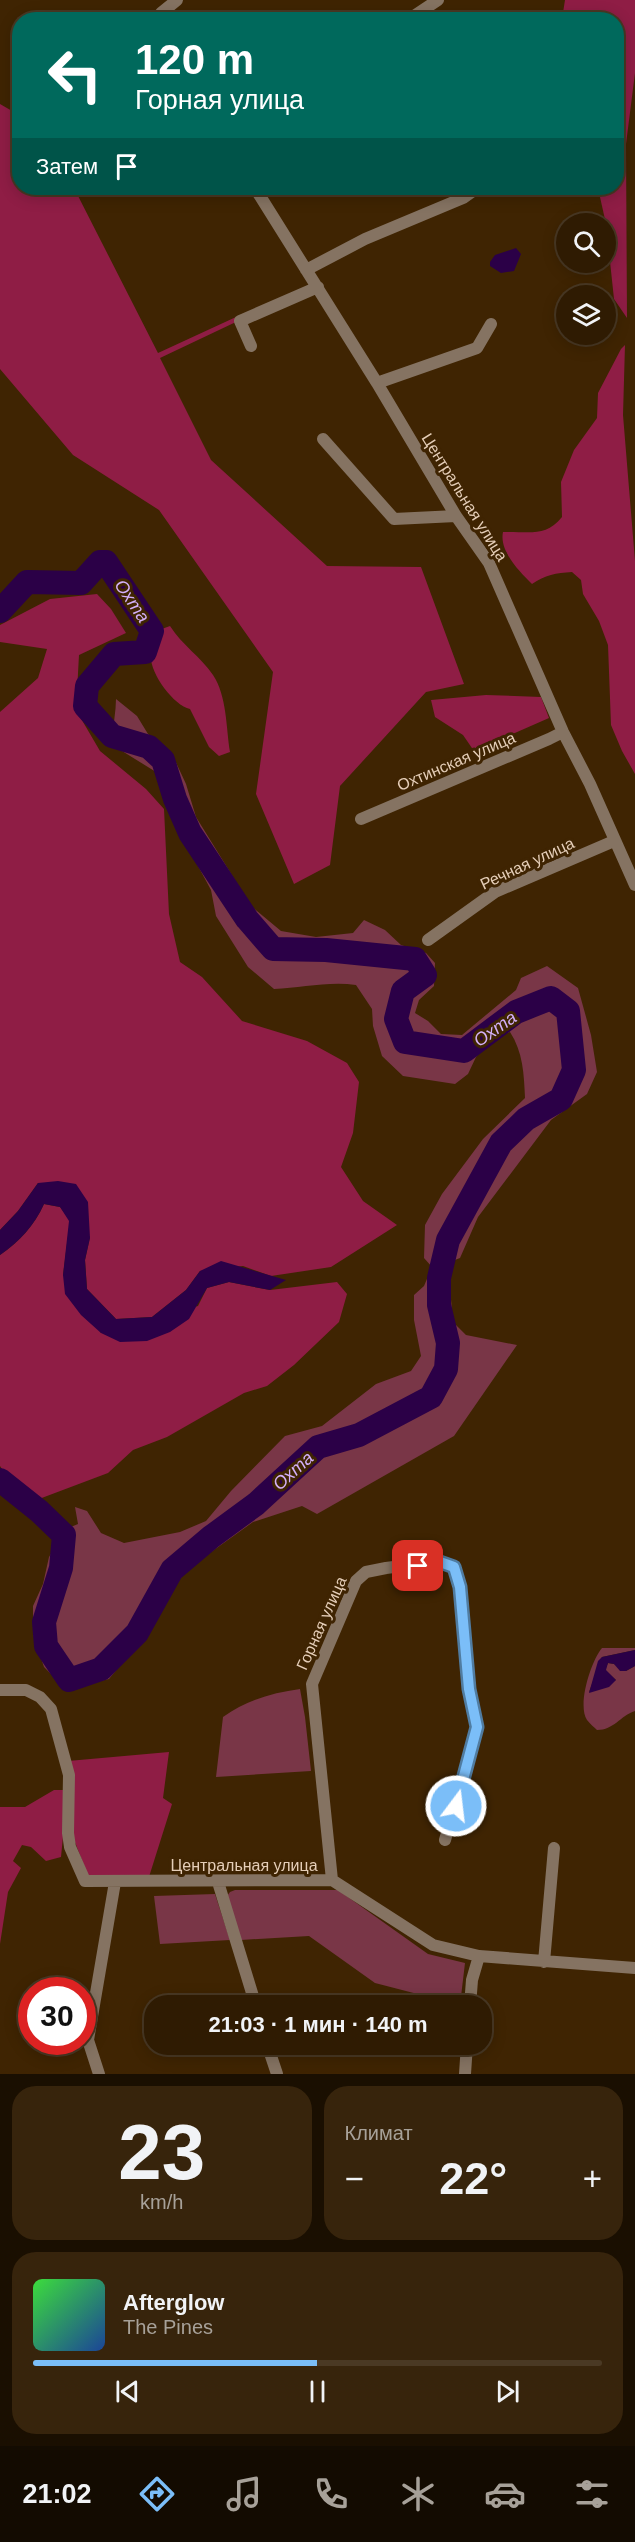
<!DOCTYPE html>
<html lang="ru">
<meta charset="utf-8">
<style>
:root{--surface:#2f1b02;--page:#37240c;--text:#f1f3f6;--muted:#a7a199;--line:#4a3924;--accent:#7bbef8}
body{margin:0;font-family:Helvetica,sans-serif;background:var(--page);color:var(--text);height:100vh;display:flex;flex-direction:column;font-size:22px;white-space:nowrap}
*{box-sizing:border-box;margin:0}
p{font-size:20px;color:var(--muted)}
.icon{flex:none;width:33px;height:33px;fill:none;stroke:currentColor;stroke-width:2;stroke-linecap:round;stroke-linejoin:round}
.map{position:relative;height:2074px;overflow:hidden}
.details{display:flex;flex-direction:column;gap:12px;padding:12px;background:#1a0f01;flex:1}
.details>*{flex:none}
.top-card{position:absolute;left:12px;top:12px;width:612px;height:183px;border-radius:24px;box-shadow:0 3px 15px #0003,0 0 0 2px var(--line);background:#00695c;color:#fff;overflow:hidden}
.buttons{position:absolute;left:556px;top:213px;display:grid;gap:12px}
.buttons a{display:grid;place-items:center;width:60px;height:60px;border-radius:50%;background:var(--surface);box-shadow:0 3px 15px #0003,0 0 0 2px var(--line);font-size:30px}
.speed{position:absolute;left:18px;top:1977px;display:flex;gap:12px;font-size:30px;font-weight:700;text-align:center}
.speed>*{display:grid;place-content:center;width:78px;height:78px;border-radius:50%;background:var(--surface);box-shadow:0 3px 15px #0003,0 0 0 2px var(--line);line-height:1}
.speed .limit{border:9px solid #d22;background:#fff;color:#111}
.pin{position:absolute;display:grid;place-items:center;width:51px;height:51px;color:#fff;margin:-26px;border-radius:12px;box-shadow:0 3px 9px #0006}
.me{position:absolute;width:66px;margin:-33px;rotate:15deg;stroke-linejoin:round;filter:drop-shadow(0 0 4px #0008)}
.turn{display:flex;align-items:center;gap:21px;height:126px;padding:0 24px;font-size:27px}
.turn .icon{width:78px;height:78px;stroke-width:2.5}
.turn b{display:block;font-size:42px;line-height:51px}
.then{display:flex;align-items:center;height:57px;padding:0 24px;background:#0003;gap:12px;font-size:22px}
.big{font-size:45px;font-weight:800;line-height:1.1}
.details .widget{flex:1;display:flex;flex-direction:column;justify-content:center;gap:9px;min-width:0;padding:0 21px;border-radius:24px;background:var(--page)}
.details .dial{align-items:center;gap:0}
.dial b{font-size:78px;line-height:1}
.song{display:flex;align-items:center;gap:18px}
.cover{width:72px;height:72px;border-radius:9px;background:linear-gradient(135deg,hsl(120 70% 55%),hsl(220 70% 35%))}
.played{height:6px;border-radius:3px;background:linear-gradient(90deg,var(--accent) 50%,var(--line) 50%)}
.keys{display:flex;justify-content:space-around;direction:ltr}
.heat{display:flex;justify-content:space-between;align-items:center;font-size:33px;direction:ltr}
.details .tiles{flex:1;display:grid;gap:12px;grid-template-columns:1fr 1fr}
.widget:last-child{grid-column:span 2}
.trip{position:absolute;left:144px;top:1995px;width:348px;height:60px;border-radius:24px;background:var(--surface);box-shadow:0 3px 15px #0003,0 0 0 2px var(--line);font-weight:800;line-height:60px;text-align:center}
.tabs{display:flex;height:96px;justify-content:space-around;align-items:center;background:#130b01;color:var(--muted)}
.tabs .icon{width:42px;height:42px}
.tabs .on{color:var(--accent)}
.tabs b{font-size:27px;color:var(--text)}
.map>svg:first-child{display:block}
.green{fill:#793647}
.forest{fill:#8f1d45}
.water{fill:#2b0047}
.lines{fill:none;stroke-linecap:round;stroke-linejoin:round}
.river{stroke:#2b0047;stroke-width:24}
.minor{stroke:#857362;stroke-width:12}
.route-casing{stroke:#507ca1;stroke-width:15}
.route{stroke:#7bbef8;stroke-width:10}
.labels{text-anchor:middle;stroke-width:6;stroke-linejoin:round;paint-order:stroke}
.street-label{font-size:16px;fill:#e5ceb8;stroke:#3f2402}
.water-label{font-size:18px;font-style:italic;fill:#d4b0fa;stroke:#3f2402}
</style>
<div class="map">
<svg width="635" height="2074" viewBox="0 0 635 2074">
<rect width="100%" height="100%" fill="#3f2402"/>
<path class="green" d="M116,699L137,716L148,734L172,754L186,784L196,817L251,906L281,931L316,937L353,933L364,920L385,930L401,945L426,953L435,963L434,986L419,1000L415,1013L428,1021L441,1034L462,1035L516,990L521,978L547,966L578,988L591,1035L597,1072L587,1094L551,1120L478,1217L460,1258L442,1265L449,1277L453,1322L466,1335L517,1345L454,1436L317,1514L302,1506L253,1522L207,1555L182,1576L143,1637L109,1679L82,1685L59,1682L44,1667L33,1634V1606L43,1584L49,1557L66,1529L78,1524L75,1507L87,1511L101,1533L124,1543L180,1532L206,1521L231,1491L285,1436L322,1426L376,1384L411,1371L421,1356L414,1320V1295L424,1286L432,1267L424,1258L425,1225L442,1194L483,1139L525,1098C524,1074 523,1052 510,1032L490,1040L476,1057L468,1074L455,1084L403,1076L382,1056L373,1026L372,1009L356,985C329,981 301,988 274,989L248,967L216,916L211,890L173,820L156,772L114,746C111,731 116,715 116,699Z
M602,1648H635V1650L602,1657L589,1692L616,1680L605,1670L608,1663L614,1664L626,1671L635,1666V1711C620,1716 614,1730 597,1730C594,1727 590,1724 587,1720C577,1705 591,1661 602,1648Z
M300,1689L305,1717L311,1771L216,1777L223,1717C246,1700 272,1693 300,1689Z
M235,1890H338L428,1954L465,1963L460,2005L375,1983L309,1936L241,1940L227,1896L230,1892Z
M215,1894L230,1940L160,1944L154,1896Z"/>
<path class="forest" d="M565,0H635V73L626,144L627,318L614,299L606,224L598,188H616V20L562,19Z
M0,104L19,115L20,188H74L158,353L236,317L238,321L160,358L211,460L327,566L421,567L464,684L426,692L340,786L330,865L294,884L256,794L273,672L159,510L73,455L0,369Z
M625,345L623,415L635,561V774L622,751L611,725L608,645L599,621L583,594L581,580L572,572C556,573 545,575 532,584C519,571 499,551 503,532C528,531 545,538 562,517L561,482L574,450L597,418L598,393L621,349Z
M97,594L111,609L126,633L79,655L76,710L100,751L146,789L164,809L169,914L180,962L202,977L242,1021L307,1041L347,1063L359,1082L353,1133L341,1167L363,1201L397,1225L331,1267L271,1276L243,1266L200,1271L186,1290L152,1317L116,1319L87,1289L85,1260L90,1237L38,1183L18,1211L0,1230V712L38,678L47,649L0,642V625L50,599Z
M170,626C182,645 201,657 213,675C227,696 226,727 230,752L219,756L209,747L190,709C173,705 148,671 151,653C152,645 157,637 159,630Z
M486,695L541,697L549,718L474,751L463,735L435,717L431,700Z
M44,1204L60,1207L70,1220L63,1275L101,1333L198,1306L207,1288L229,1282L270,1290L337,1282L347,1294L339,1322L294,1365L267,1386L244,1393L167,1437L133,1450L108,1473L39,1499L16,1489L0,1466V1255C20,1241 34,1226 44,1204Z
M169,1752L163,1798L172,1804L148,1880L89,1878L71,1832L68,1761Z
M54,1790H64L67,1795L61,1857L46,1861L31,1847L22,1845L13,1861L21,1868L8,1892L0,1944V1807H25Z"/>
<path class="water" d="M516,248L521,254L514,271L501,273L490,266V262L495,255Z
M58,1181L76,1184L88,1202L90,1238L85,1260L87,1289L116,1319L152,1317L186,1290L200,1271L221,1261L286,1280L270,1290L229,1282L207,1288L189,1319L170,1332L147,1341L120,1342L101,1333L81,1315L65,1294L63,1275L69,1221L60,1207L44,1204C34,1226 20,1241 0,1255V1230L18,1211L38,1183Z
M635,1650V1666L626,1671H620L614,1664L608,1663L606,1670L616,1680L609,1687L589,1693L598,1661L602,1657Z"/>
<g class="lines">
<path class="river" d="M0,611L27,582L81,583L100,562H106L152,631L145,652L114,654L87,686L85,706L112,736L149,747L163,760L175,799L190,833L247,919L273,949L326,950L415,959L425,975L403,991L396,1019L405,1042L464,1051L516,1012L551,998L568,1011L574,1070L561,1099L526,1119L501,1143L448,1240L439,1278V1305L448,1343L446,1369L431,1397L359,1435L318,1447L256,1504L211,1537L172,1570L137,1633L101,1669L69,1680L46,1646L44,1622L61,1568L64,1535L39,1511L0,1480"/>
<path class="minor" d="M160,20L161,13L177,0
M408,20L438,0
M255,188L377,383L456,516L489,563L563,732L590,784L635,885
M306,270L365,239L463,198L477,188
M251,346L240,321L318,287
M377,383L477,348L491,324
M323,439L394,519L456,516
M361,819L549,739L563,732
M428,940L495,892L614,841
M0,1690H26L40,1697L51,1709L69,1775L68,1833L70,1847L85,1881L332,1880L433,1945L479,1956L635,1968
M332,1880L312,1684L356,1581L366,1572L386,1568L440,1561L454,1567L460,1587L469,1689L477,1727L445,1840
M218,1882L256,2006
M544,1962L554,1848
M470,2006L472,1980L479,1956
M267,2044L277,2074
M99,2074L88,2040L115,1882
M465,2074L467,2044"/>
</g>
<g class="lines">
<defs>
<path id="route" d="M418,1566L440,1562L454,1567L460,1587L469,1689L477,1727L456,1806"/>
</defs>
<use href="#route" class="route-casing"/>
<use href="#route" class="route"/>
</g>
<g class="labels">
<g class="street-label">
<text transform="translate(465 497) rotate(58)" y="6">Центральная улица</text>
<text transform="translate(456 761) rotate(-23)" y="6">Охтинская улица</text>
<text transform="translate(527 863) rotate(-25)" y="6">Речная улица</text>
<text transform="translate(321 1623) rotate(-66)" y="6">Горная улица</text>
<text x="244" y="1871">Центральная улица</text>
</g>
<g class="water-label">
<text transform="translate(132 601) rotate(56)" y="6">Охта</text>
<text transform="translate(495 1029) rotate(-35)" y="6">Охта</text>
<text transform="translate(293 1471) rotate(-42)" y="6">Охта</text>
</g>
</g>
</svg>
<div class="buttons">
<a><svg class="icon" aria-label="search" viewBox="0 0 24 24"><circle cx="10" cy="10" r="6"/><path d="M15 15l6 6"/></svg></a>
<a><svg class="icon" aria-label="layers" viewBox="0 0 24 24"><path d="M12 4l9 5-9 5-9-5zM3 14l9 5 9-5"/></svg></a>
</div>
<div class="speed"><div class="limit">30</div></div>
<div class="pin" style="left:418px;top:1566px;background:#d93025"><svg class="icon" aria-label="arrive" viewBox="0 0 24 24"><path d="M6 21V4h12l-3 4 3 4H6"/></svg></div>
<svg class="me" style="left:456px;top:1806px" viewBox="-20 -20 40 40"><circle r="17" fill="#7bbef8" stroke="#fff" stroke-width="3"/><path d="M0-11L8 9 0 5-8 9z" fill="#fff"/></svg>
<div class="trip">21:03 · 1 мин · 140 m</div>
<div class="top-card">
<div class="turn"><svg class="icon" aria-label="left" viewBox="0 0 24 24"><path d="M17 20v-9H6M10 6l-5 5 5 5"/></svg><div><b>120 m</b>Горная улица</div></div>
<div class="then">Затем<svg class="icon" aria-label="arrive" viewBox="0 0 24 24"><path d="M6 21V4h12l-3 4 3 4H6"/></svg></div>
</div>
</div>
<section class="details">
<div class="tiles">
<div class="widget dial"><b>23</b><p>km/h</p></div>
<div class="widget"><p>Климат</p>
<div class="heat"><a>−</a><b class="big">22°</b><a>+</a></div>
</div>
<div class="widget">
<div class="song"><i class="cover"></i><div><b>Afterglow</b><p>The Pines</p></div></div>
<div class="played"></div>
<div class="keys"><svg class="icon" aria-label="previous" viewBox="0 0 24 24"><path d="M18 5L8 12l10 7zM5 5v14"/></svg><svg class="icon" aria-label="pause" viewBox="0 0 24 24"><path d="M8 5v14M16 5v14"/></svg><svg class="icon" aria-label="next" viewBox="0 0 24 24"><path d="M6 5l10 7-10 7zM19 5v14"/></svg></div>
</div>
</div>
</section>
<nav class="tabs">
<b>21:02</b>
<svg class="icon on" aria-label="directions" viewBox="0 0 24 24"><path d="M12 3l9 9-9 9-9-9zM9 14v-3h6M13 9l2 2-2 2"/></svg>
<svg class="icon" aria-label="music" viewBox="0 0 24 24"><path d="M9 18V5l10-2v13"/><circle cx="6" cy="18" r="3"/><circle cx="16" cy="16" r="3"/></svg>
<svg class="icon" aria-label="phone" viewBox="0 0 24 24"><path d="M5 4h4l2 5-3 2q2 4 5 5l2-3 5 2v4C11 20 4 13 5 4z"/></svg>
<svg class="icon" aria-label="climate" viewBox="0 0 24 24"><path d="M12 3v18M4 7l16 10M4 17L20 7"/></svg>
<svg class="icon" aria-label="car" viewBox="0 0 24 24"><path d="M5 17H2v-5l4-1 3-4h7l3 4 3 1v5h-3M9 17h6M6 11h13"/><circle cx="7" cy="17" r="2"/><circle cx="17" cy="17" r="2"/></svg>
<svg class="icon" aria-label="filters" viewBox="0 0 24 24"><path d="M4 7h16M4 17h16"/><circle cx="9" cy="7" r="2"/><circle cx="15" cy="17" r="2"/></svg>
</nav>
